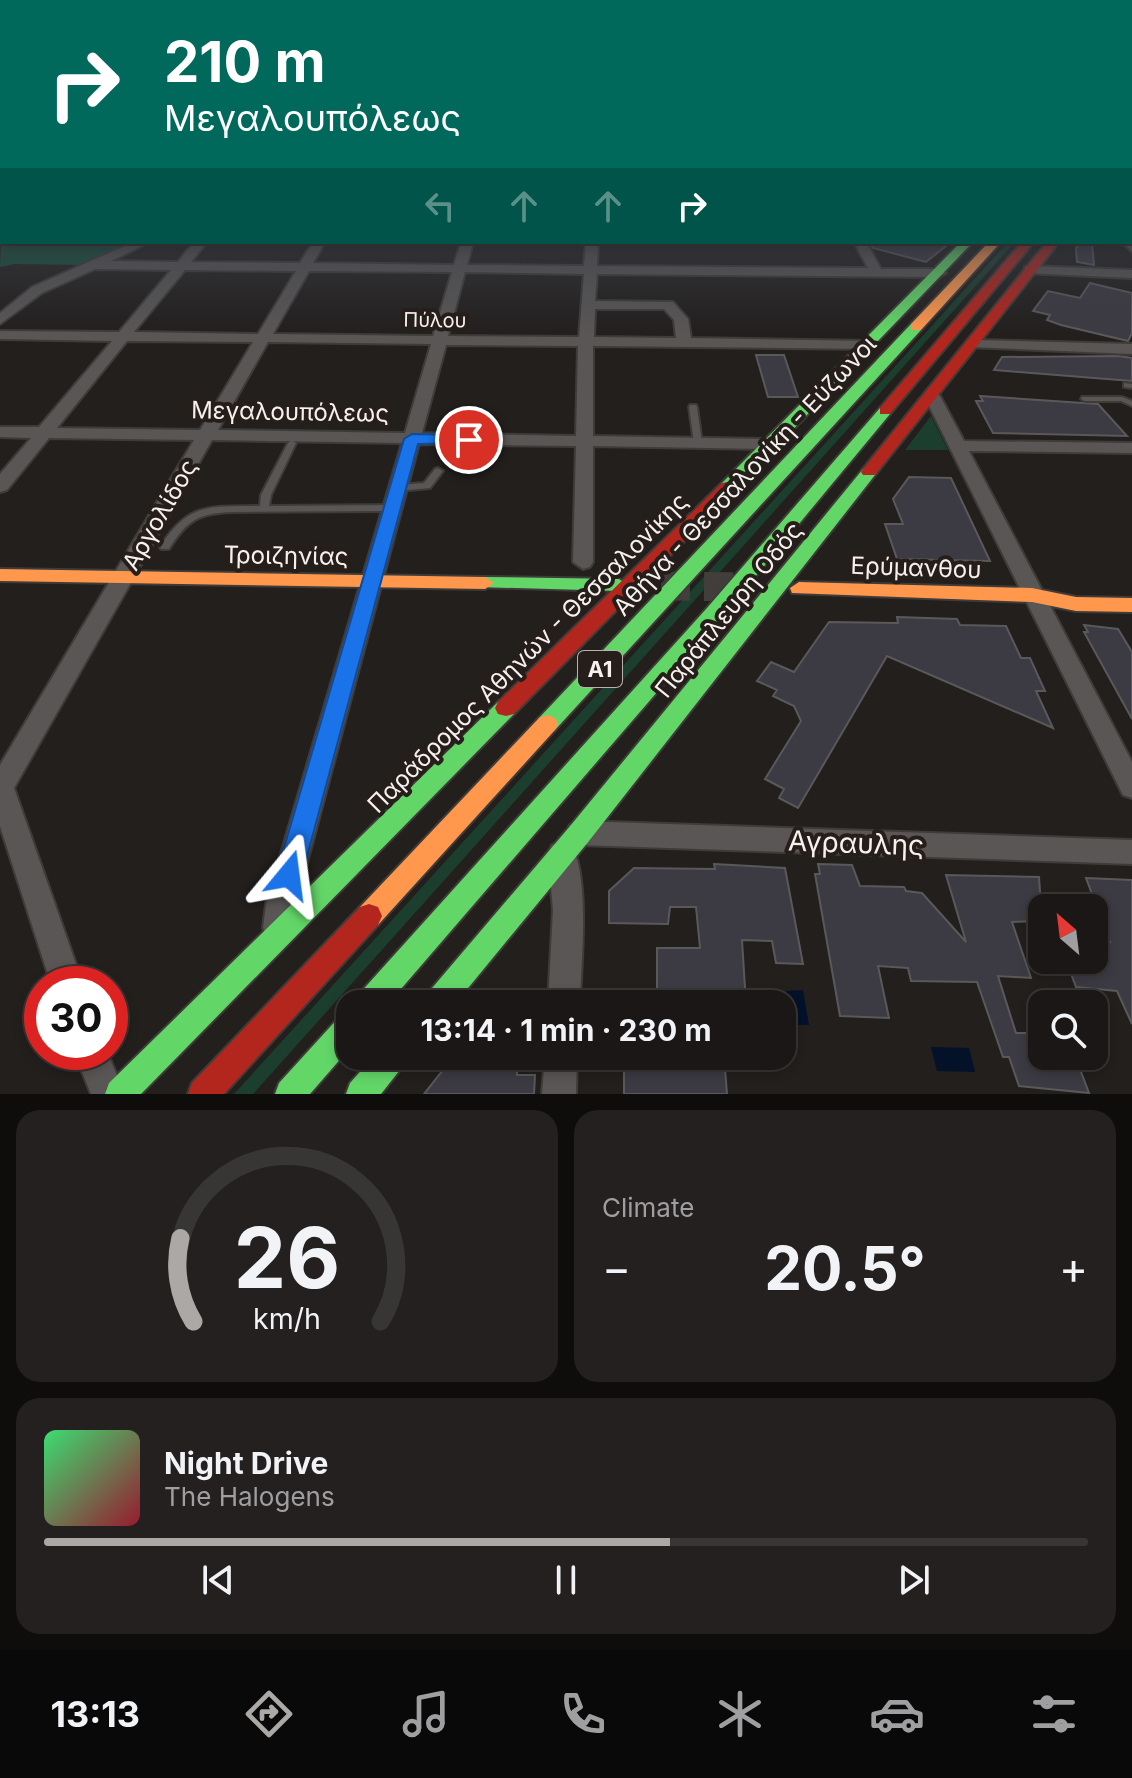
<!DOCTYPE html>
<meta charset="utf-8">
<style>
:root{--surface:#1a1716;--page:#23201f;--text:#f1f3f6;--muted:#9f9fa1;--line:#383635;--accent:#aca8a5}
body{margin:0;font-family:Inter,sans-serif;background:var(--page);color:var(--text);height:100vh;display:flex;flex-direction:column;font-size:30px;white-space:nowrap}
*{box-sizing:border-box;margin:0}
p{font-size:26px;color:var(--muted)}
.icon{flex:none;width:44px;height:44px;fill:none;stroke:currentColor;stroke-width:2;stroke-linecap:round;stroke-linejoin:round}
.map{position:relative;height:1094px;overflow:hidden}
.panel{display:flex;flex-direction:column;gap:16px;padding:16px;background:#0e0d0c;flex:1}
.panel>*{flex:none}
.hud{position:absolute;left:0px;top:0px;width:1132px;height:244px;box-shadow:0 4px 12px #0003,0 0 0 2px var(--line);background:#00695c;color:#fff;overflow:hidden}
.needle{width:52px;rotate:332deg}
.buttons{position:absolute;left:1028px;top:894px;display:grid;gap:16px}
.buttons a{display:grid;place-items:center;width:80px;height:80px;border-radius:16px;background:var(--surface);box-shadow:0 4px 12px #0003,0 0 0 2px var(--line);font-size:40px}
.speed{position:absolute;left:24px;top:966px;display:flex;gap:16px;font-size:40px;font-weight:700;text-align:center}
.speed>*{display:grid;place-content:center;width:104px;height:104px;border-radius:50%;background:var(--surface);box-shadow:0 4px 12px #0003,0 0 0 2px var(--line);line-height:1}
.speed .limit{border:12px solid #d22;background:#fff;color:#111}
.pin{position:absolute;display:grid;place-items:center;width:68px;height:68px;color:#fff;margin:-34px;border:4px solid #fff;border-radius:50%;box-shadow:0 2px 8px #0007}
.me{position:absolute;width:88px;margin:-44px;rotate:16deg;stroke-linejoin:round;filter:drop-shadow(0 0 6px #0008)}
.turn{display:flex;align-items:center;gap:28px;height:168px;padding:0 32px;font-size:36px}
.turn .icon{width:104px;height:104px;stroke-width:2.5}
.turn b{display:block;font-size:56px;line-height:68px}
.lanes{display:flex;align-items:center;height:76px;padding:0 32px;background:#0003;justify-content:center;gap:40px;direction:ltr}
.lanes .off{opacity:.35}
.big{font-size:60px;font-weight:700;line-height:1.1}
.panel .tile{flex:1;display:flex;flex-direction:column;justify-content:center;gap:12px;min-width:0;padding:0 28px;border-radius:24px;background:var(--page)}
.panel .dial{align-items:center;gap:0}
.dial svg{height:208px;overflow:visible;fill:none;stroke:var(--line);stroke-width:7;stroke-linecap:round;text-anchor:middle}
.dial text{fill:var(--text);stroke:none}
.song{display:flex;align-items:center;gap:24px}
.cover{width:96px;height:96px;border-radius:12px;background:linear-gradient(135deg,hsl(140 70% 55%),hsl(350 70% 35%))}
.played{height:8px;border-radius:4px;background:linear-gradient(90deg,var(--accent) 60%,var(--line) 60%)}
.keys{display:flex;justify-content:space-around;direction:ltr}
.heat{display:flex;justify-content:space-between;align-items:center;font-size:44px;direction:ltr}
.panel .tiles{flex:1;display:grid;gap:16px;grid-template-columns:1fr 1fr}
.tile:last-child{grid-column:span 2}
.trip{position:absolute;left:336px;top:990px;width:460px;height:80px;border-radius:24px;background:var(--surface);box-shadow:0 4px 12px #0003,0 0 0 2px var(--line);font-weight:700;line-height:80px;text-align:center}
.tab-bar{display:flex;height:128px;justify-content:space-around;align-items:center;background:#0a0909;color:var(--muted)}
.tab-bar .icon{width:56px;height:56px}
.tab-bar .on{color:var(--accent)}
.tab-bar b{font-size:36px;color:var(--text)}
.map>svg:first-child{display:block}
.green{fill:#1b3e2f}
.forest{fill:#134f39}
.water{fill:#031129}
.building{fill:#3c3a42;stroke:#5a595a;stroke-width:2}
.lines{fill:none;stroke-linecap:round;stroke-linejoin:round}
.secondary-tunnel{stroke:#423e3c;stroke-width:29;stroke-dasharray:29 14;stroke-linecap:butt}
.lane-casing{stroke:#3e3b39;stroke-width:4}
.street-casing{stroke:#3e3b39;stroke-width:4}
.fast-casing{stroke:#3e3b39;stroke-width:4}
.slow-casing{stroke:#3e3b39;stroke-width:4}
.jam-casing{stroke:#3e3b39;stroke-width:4}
.lane{fill:#595655;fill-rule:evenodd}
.street{fill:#595655;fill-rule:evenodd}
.fast{fill:#63d668;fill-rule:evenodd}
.slow{fill:#ff974d;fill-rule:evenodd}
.jam{fill:#b3261e;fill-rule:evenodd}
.route{fill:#1a73e8;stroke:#114b97;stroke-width:2}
.labels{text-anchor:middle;stroke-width:8;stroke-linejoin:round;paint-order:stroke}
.far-street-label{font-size:20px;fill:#f6f1ee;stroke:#251e1a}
.shield{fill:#251e1a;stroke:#b7b2ae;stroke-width:2}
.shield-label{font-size:22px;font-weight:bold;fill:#f6f1ee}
.street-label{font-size:24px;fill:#f6f1ee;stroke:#251e1a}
.near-street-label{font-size:28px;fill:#f6f1ee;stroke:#251e1a}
</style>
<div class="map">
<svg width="1132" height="1094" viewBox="0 0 1132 1094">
<rect width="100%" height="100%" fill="#221f1d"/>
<path class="green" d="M1008,242H1015L253,1094H234Z
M931,416L948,450H905Z"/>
<path class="forest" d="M2,227V242H143L84,265L14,264L0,267Z"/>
<path class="water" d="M803,990L809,1025H793L786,991Z
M931,1047L969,1048L975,1072L937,1071Z"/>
<path class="building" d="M869,242H951L926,262L873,248Z
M1082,242H1092L1094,265L1077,262L1076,248Z
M1090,283L1132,293V333L1128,341L1061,325L1047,320L1050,315L1033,311L1048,291L1080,298Z
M756,355H784L798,397H768Z
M1119,356L1132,358V381L994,370L1002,357Z
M980,396L1098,404L1127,436L993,433L976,401H983Z
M909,477L951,478L990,561L897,559L885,524H903L893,499Z
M897,617L957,619L960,625L1006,626L1021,658H1030L1045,691H1036L1053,728L887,656L798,808L779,798L784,789L765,779L801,721L794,706L773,696L777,690L757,681L771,662L794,672L829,622L898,623Z
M1084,625L1118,629L1132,652V719L1084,632H1088Z
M714,864L785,868L803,964L776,963L772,941L742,940L746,1004H657V948H700L696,907H670L668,924L609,923V891L634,868L715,869Z
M818,864L852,865L860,886L904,887L906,891L922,893L966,942L946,875L1039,877L1042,921L1012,922L1031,978L998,976L1016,1033H1042V1056H1075L1089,1093L1019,1086L1009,1057H1003L977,982L911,981L908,968L878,966L889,1018L840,1016L815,874H820Z
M1086,878L1132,880V1024L1117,991L1076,987L1066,960H1094V941L1110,942Z
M454,1056H518L517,1075H535L534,1094H424Z
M624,1056H724L727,1094H624Z"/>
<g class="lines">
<path class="secondary-tunnel" d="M661,586L753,587"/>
<defs>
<path id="lane" d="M1124,383L1132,384V388L1124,387Z
M1082,397H1122L1132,401V406L1121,401H1085L1081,399Z
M690,405H696L697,407L702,443L698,446L694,443L689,407Z
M292,440L296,443L271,495L269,506L392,505L397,508L392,511L233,512C199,513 187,520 169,549H161L160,547C189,501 211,507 260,506L261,495L288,443Z
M438,468L443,471L430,488L398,491L393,488L398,485L424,483L435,469Z"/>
<path id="street" d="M1130,210H1132V217H1130Z
M1130,239L1132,240V251L1121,242H1130Z
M134,242H150L111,261L178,262L194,242H207L191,262L300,263L313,242H325L313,263L454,265L461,242H473L467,265L584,266L586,242H598L597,266L868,268L854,242H866L881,269H939L946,273L939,277L597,274L595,301L673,302L688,319L691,338L870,341L877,345L870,349L593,346V436L770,439L779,444L770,449L593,446V562L590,567L583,569L573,562L576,446L419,444L296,904L288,938L278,942L268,938L263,928L266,904L402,443L212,440L14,788L83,984H51L0,826V765L194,440L49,438L7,490L0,492V474L31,438L0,437V427H39L112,341L0,339V331L119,332L171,270L95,269L42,293L0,324V313L32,287ZM185,270L296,271L258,334L134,332ZM309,271L452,272L433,336L273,334ZM465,272L584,274L579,337L448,336ZM595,309H664L674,320L676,338L594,337ZM127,341L253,342L200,430L57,428ZM268,342L431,344L405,433L218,430ZM446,345L578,346L576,436L422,433Z
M1030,266L1132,270V278L1025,273V267Z
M975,340L1132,344V354L970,347V341Z
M932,391L940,396L964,441L1132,443V453L969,451L1132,762V798L1123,795L924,396Z
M580,821L1132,840V864L580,845L570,841L566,833L570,825Z
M562,842L572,845C590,884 581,961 580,1004H548L553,910L548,854L552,845Z
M74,1052H107L125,1094H91Z
M545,1056H577L576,1094H542Z"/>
<path id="fast" d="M961,242H973L734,491H722L720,487L722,483Z
M916,323L921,324V330L555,730L547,733L539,730L536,724L539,718L911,324Z
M885,407L890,408V414L721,618L388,1004H355L359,994L707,608L880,408Z
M869,467L875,469L877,472L875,475L589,841L455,1004H423L427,994L571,825L863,469Z
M485,577L619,579L628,585L619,591L478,587L476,583Z
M506,700L514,702L517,708L514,714L141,1094H105L109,1083L498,702Z
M350,1012V1048L310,1094H275L279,1083L340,1016Z
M374,1056H408L403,1066L381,1094H346L350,1083Z"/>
<path id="slow" d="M989,242H1001L921,330H911V324Z
M0,569L485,577L494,583L485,589L0,581Z
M799,582L1032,588L1076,597L1132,598V612L1076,611L1032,602L792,593L790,588Z
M547,715L555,718L558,724L555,730L378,925L369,928L360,925L356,916L360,907L539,718Z"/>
<path id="jam" d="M1022,242H1034L890,414H880V408Z
M1047,242H1059L875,475H863L861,472L863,469Z
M728,482L736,487L734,491L514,714L506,716L498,714L495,708L498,702L722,483Z
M369,904L378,907L382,916L378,925L224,1094H188L192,1083L360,907Z"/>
</defs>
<use href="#lane" class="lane-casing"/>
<use href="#street" class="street-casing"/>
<use href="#fast" class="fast-casing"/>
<use href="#slow" class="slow-casing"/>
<use href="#jam" class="jam-casing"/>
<use href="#lane" class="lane"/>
<use href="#street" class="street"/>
<use href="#fast" class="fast"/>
<use href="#slow" class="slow"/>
<use href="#jam" class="jam"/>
</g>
<linearGradient id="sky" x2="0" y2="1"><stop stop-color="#131110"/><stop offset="0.54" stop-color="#3e424c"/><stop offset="1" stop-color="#3e424c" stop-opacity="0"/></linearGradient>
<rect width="1132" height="335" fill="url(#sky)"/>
<path class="route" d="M469,435L477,440L475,443L418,444L302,875L298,884L289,887L280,884L276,875L404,439L412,434Z"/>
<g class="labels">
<g class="far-street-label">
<text transform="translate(435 320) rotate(1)" y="7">Πύλου</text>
</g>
<rect class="shield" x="578" y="651" width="44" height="36" rx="6"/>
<g class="shield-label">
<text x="600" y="677">Α1</text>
</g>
<g class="street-label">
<text transform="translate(290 412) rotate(1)" y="8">Μεγαλουπόλεως</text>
<text transform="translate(745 476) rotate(-47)" y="8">Αθήνα - Θεσσαλονίκη - Εύζωνοι</text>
<text transform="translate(160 515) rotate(-60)" y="8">Αργολίδος</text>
<text transform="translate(286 556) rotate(1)" y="8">Τροιζηνίας</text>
<text transform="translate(916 568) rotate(2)" y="8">Ερύμανθου</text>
<text transform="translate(729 610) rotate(-51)" y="8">Παράπλευρη Οδός</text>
<text transform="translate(528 653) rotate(-45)" y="8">Παράδρομος Αθηνών - Θεσσαλονίκης</text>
</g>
<g class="near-street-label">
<text transform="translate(856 843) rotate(2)" y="10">Αγραυλης</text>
</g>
</g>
</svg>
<div class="buttons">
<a><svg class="needle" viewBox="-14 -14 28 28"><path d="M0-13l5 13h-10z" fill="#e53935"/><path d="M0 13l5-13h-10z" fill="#9f9fa1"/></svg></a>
<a><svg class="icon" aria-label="search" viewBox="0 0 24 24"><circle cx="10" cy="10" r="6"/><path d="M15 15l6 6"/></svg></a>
</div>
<div class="speed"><div class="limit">30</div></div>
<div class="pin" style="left:469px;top:440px;background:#d93025"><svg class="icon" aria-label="arrive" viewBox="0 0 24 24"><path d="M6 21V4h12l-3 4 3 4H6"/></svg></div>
<svg class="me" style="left:289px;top:875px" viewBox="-20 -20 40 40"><path d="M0-17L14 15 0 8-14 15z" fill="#1a73e8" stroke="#fff" stroke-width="4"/></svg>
<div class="trip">13:14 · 1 min · 230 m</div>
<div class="hud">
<div class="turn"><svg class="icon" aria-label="right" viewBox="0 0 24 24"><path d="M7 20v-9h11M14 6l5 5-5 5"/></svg><div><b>210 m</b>Μεγαλουπόλεως</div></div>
<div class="lanes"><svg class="icon off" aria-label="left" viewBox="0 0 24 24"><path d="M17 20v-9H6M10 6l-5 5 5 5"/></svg><svg class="icon off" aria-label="ahead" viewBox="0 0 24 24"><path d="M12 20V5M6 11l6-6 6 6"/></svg><svg class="icon off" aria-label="ahead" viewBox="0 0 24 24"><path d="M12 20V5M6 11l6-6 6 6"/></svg><svg class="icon" aria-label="right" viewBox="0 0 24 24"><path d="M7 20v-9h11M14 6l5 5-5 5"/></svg></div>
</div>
</div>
<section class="panel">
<div class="tiles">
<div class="tile dial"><svg viewBox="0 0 100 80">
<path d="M14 69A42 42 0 1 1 86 69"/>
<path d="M14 69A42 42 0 0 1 9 37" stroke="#aca8a5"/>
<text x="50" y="56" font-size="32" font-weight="700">26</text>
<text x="50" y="72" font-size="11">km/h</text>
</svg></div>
<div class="tile"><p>Climate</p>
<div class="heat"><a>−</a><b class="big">20.5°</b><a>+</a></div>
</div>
<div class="tile">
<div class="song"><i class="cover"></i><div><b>Night Drive</b><p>The Halogens</p></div></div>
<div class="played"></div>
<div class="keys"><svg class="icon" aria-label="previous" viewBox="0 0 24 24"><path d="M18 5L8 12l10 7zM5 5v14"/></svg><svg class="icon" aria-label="pause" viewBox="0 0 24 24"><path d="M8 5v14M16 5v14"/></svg><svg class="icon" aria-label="next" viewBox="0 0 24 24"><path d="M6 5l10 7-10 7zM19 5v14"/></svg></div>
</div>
</div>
</section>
<nav class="tab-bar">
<b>13:13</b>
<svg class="icon on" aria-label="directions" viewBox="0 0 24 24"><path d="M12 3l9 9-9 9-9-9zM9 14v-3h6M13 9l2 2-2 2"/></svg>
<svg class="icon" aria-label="music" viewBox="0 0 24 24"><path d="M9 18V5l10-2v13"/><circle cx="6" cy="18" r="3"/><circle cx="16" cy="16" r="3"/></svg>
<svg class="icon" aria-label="phone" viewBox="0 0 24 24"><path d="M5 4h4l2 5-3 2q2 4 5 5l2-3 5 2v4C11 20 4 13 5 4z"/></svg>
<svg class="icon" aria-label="climate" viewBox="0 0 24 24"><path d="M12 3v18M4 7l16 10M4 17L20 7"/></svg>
<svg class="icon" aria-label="car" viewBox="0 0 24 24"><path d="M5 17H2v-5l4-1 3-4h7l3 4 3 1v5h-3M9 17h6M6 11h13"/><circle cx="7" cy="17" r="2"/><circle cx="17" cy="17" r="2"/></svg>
<svg class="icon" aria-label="filters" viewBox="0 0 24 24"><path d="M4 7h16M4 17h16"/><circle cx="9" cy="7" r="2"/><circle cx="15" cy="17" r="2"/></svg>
</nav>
